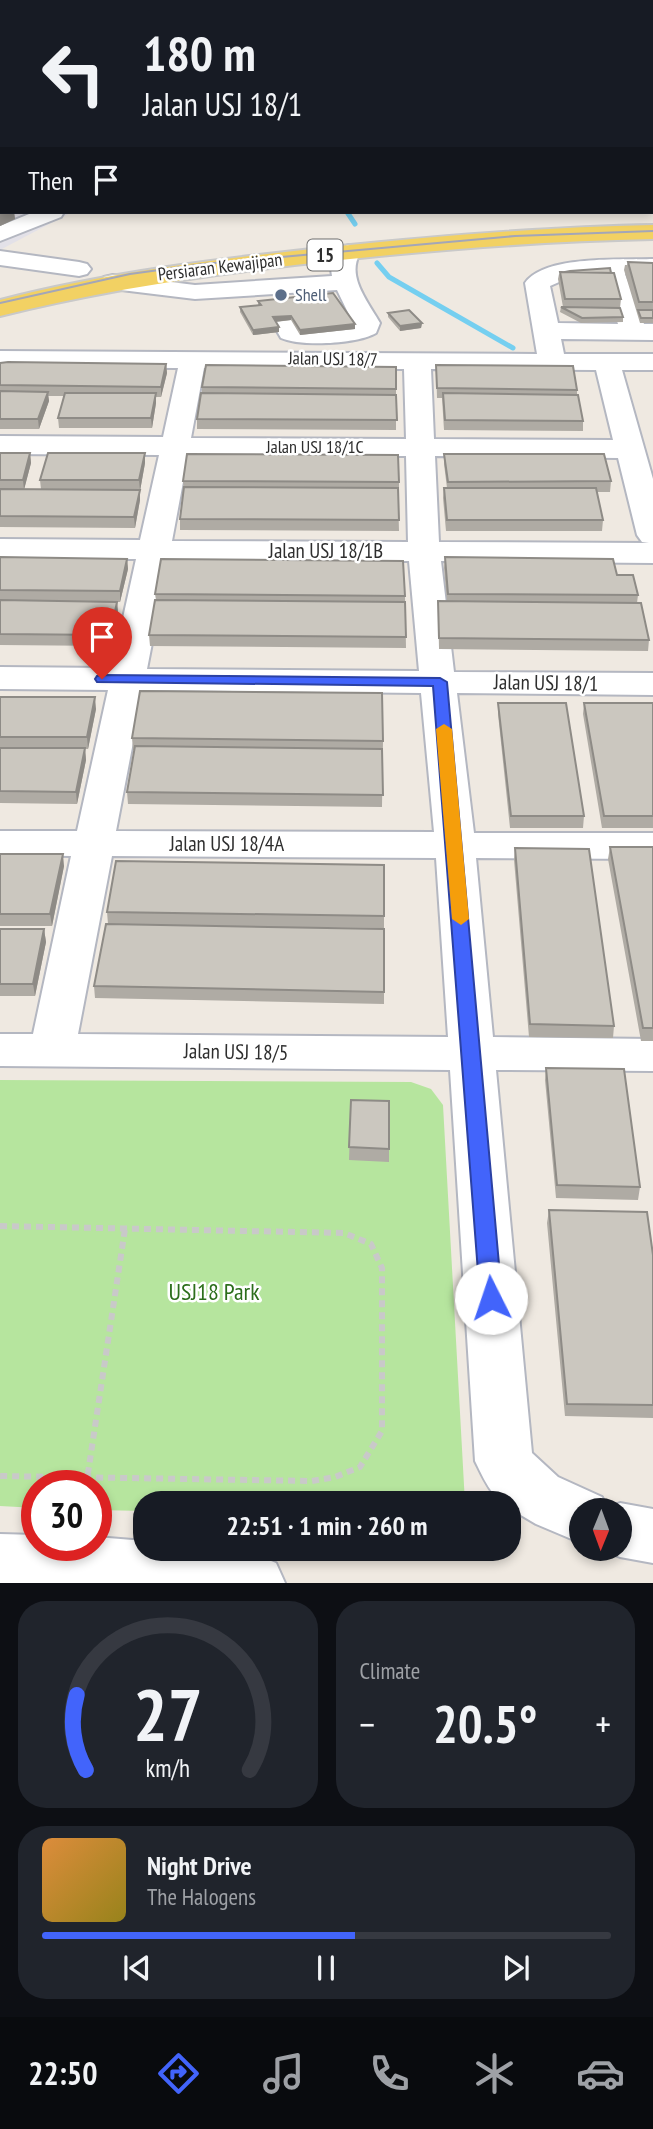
<!DOCTYPE html>
<meta charset="utf-8">
<style>
:root{--surface:#171b24;--page:#20242c;--text:#f1f3f6;--muted:#9ea1a6;--line:#363941;--accent:#4264fb}
body{margin:0;font-family:"PT Sans Narrow",sans-serif;background:var(--page);color:var(--text);height:100vh;display:flex;flex-direction:column;font-size:26px;white-space:nowrap}
*{box-sizing:border-box;margin:0}
p{font-size:23px;color:var(--muted)}
.icon{flex:none;width:38px;height:38px;fill:none;stroke:currentColor;stroke-width:2;stroke-linecap:round;stroke-linejoin:round}
.map{position:relative;height:1583px;overflow:hidden}
.sheet{display:flex;flex-direction:column;gap:18px;padding:18px;background:#0d0f14;flex:1}
.sheet>*{flex:none}
.top-card{position:absolute;left:0px;top:0px;width:654px;height:214px;box-shadow:0 4px 10px #0003;background:#171b24;color:var(--text);overflow:hidden}
.needle{width:46px;rotate:181deg}
.buttons{position:absolute;left:569px;top:1498px;display:grid;gap:14px}
.buttons a{display:grid;place-items:center;width:63px;height:63px;border-radius:50%;background:var(--surface);box-shadow:0 4px 10px #0003;font-size:35px}
.speed{position:absolute;left:21px;top:1470px;display:flex;gap:14px;font-size:35px;font-weight:700;text-align:center}
.speed>*{display:grid;place-content:center;width:91px;height:91px;border-radius:50%;background:var(--surface);box-shadow:0 4px 10px #0003;line-height:1}
.speed .limit{border:10px solid #d22;background:#fff;color:#111}
.pin{position:absolute;display:grid;place-items:center;width:60px;height:60px;color:#fff;margin:-72px -30px;border-radius:50% 50% 50% 0;rotate:-45deg;box-shadow:0 0 7px #0007}
.pin .icon{rotate:45deg}
.me{position:absolute;width:77px;margin:-38px;rotate:356deg;stroke-linejoin:round;filter:drop-shadow(0 0 5px #0008)}
.turn{display:flex;align-items:center;gap:24px;height:147px;padding:0 28px;font-size:32px}
.turn .icon{width:91px;height:91px;stroke-width:2.5}
.turn b{display:block;font-size:49px;line-height:60px}
.then{display:flex;align-items:center;height:66px;padding:0 28px;background:#0003;gap:14px;font-size:26px}
.big{font-size:52px;font-weight:700;line-height:1.1}
.sheet .widget{flex:1;display:flex;flex-direction:column;justify-content:center;gap:10px;min-width:0;padding:0 24px;border-radius:28px;background:var(--page)}
.sheet .dial{align-items:center;gap:0}
.dial svg{height:182px;overflow:visible;fill:none;stroke:var(--line);stroke-width:7;stroke-linecap:round;text-anchor:middle}
.dial text{fill:var(--text);stroke:none}
.song{display:flex;align-items:center;gap:21px}
.cover{width:84px;height:84px;border-radius:10px;background:linear-gradient(135deg,hsl(30 70% 55%),hsl(50 70% 35%))}
.played{height:7px;border-radius:4px;background:linear-gradient(90deg,var(--accent) 55%,var(--line) 55%)}
.keys{display:flex;justify-content:space-around;direction:ltr}
.heat{display:flex;justify-content:space-between;align-items:center;font-size:38px;direction:ltr}
.sheet .tiles{flex:1;display:grid;gap:18px;grid-template-columns:1fr 1fr}
.widget:last-child{grid-column:span 2}
.trip{position:absolute;left:133px;top:1491px;width:388px;height:70px;border-radius:28px;background:var(--surface);box-shadow:0 4px 10px #0003;font-weight:700;line-height:70px;text-align:center}
.tab-bar{display:flex;height:112px;justify-content:space-around;align-items:center;background:#090b0e;color:var(--muted)}
.tab-bar .icon{width:49px;height:49px}
.tab-bar .on{color:var(--accent)}
.tab-bar b{font-size:32px;color:var(--text)}
.map>svg:first-child{display:block}
.industrial{fill:#e3e1e8}
.green{fill:#b6e59e}
.lines{fill:none;stroke-linecap:round;stroke-linejoin:round}
.stream{stroke:#75cff0;stroke-width:5}
.minor-casing{stroke:#b4b7c1;stroke-width:4}
.major-casing{stroke:#c9c9c9;stroke-width:4}
.path{stroke:#c9c9c9;stroke-width:6;stroke-dasharray:7 5;stroke-linecap:butt}
.minor{fill:#fff;fill-rule:evenodd}
.major{fill:#f2d163;fill-rule:evenodd}
.tram{stroke:#a3a6b8;stroke-width:2}
.wall{fill:#afaba4}
.shaded-wall{fill:#8e8b86}
.building{fill:#cbc7bf;stroke:#8e8b86;stroke-width:2}
.route{fill:#4264fb;stroke:#2b41a3;stroke-width:2}
.slow{fill:#f59e0b}
.service-dot{fill:#5c6f8a;stroke:#fff;stroke-width:2.5}
.labels{text-anchor:middle;stroke-width:5;stroke-linejoin:round;paint-order:stroke}
.far-street-label{font-size:18px;fill:#2e2e2e;stroke:#fff}
.far-service-label{font-size:18px;fill:#4e5e75;stroke:#fff;text-anchor:start}
.shield{fill:#fff;stroke:#6d6d6d;stroke-width:2}
.shield-label{font-size:19px;font-weight:bold;fill:#2e2e2e}
.street-label{font-size:21px;fill:#2e2e2e;stroke:#fff}
.near-park-label{font-size:24px;fill:#2c6e1b;stroke:#fff}
</style>
<div class="map">
<svg width="653" height="1583" viewBox="0 0 653 1583">
<rect width="100%" height="100%" fill="#efe9e1"/>
<path class="industrial" d="M0,161L2,212H72L0,250Z"/>
<path class="green" d="M0,1080L411,1082L431,1089L443,1105L465,1503H145V1511L96,1510V1486H37V1508L0,1506Z"/>
<g class="lines">
<path class="stream" d="M347,212L355,224
M377,263L389,277L513,348"/>
<defs>
<path id="minor" d="M216,0H232V2H216Z
M244,0H260V2H244Z
M397,0H413L414,2H398Z
M624,0H640L641,2H625Z
M0,1L8,2H2L0,13Z
M0,69L2,70V82L0,81Z
M34,212H64L61,217L0,241V226Z
M349,245L357,247L361,252C345,275 368,302 380,323L376,333C357,344 301,347 281,338L271,321L275,316L284,313L293,316L300,328L354,325L337,290L195,299L113,289L104,287L101,282L104,277L113,275L195,285L332,276C329,261 334,249 349,245Z
M0,251L79,262L87,264L91,269L87,274L79,276L0,265Z
M653,259V273L625,274L644,324H653V340L561,339L564,354H653V370H622L653,479V563L441,561L454,672L653,673V695L457,693L474,833H653V859L476,858L493,1037L653,1039V1071L496,1070L532,1453L558,1477L602,1497L607,1508L620,1503L653,1509V1563L620,1557L599,1549H620V1510H581V1543L536,1524L509,1508V1503C493,1502 482,1475 475,1461L450,1070L0,1066V1034H33L71,856L0,855V831H77L108,690L0,689V667L112,668L136,559H0V539L140,540L159,455L0,454V436L163,437L178,368L0,367V351L537,354L525,283C544,255 622,260 653,259ZM601,275L618,324L558,323L550,286L566,279ZM204,368L404,369L406,439L191,438ZM431,369L596,370L613,440L434,439ZM188,455L406,456L408,542L172,541ZM435,456L618,458L637,535L642,542L649,543L439,542ZM168,560L409,561L419,671L147,669ZM143,690L421,693L434,832L116,831ZM112,856L436,858L448,1037L78,1034Z
M0,1534L37,1535V1545H96V1537L145,1541V1549C190,1549 234,1546 276,1563L285,1583H0Z"/>
<path id="major" d="M653,225V239C548,241 444,249 340,260C225,272 112,288 0,316V300C108,272 219,259 330,247C437,236 545,227 653,225Z"/>
</defs>
<use href="#minor" class="minor-casing"/>
<use href="#major" class="major-casing"/>
<path class="path" d="M0,1226L344,1233L371,1244L382,1268V1431L360,1467L335,1477L312,1481L0,1476
M86,1486L125,1229"/>
<use href="#minor" class="minor"/>
<use href="#major" class="major"/>
<path class="tram" d="M0,303L130,274L203,264L515,236L653,231"/>
</g>
<path class="wall" d="M10,0H207L206,2H10Z
M0,48H2V71H0Z
M0,80H2V101H0Z
M0,162H2V212H14L15,219L0,226Z
M628,262L653,263V323H640L624,270L625,265H627Z
M559,274L621,299L620,308L623,317V322L581,323L560,312L561,307H563L558,279Z
M258,301L355,324V329L300,335L291,320L276,322L279,327V332L253,335L240,312V307L258,305Z
M388,313L422,323L421,328L400,331L388,317Z
M0,363L166,364L167,373L161,397H156V403L152,428H59L58,418L64,396H48L49,401L39,429H0Z
M436,365L577,390V395L583,421V431L444,430L442,398H437Z
M396,367V430L197,429V419L202,393V387Z
M0,453H30L31,463L24,489H41L40,480L145,463L140,491V500L135,528L0,527Z
M444,454L611,481L610,492H597L603,520L602,531H446L443,498L444,488H447L444,464Z
M183,481L399,482V493H398L399,531L180,530V519L184,491Z
M0,557L127,559L128,569L120,602H117L118,613L111,646L0,645Z
M445,557L617,575L638,595L637,603L649,640L648,651L439,649L438,601L447,602L444,568Z
M155,594L405,596L406,648L150,646L149,635L156,600Z
M0,697L96,709L88,749H85L86,760L77,804L0,803Z
M498,703L584,816L583,828H510L498,714Z
M584,703H653V828H602L583,714Z
M132,738L383,741L382,807L128,804L127,792L134,750H133Z
M610,847H653V1041H641L608,859Z
M515,848L614,1026L613,1038L529,1037L514,860Z
M0,854L64,866L52,926H0Z
M107,912L384,916V928L262,927L384,929V1004L95,998L94,986L108,924Z
M0,929H44L46,942L35,996H0Z
M546,1068L640,1187L638,1200L556,1198L545,1080Z
M351,1100L389,1149V1162L349,1160Z
M549,1210L653,1255V1418L565,1416L547,1223Z"/>
<path class="shaded-wall" d="M2,30V40L0,41V31Z
M2,210V212H14L15,219L0,226V211Z
M291,316V320L273,322V317Z
M422,323L421,328L400,331V326Z
M355,324V329L300,335V330Z
M279,327V332L253,335V330Z
M166,364L167,373L161,397V387Z
M48,392L49,401L39,429L38,419Z
M156,393V403L152,428L151,418Z
M30,453L31,463L24,490L23,480Z
M145,453V463L140,491L139,480Z
M140,490V500L135,528L134,517Z
M127,559L128,569L120,602V591Z
M117,602L118,613L111,646L110,635Z
M95,697L96,709L88,749L87,737Z
M85,748L86,760L77,804L76,792Z
M63,854L64,866L52,926L50,914Z
M44,929L46,942L35,996L33,984Z"/>
<path class="building" d="M35,0H204V1Z
M274,0H388V2H274Z
M417,0H482V2H417Z
M493,0H606L607,2H493Z
M0,48H2V61H0Z
M0,80H2V91H0Z
M0,162H2V190H0Z
M628,262L653,263V302H639Z
M610,268L611,273L565,272L570,271Z
M560,272L614,273L621,299H565Z
M333,293L355,324L300,330L291,316L273,317L279,327L253,330L240,307L261,305L258,301Z
M561,307L620,308L623,317L582,318Z
M409,310L422,323L400,326L388,313Z
M638,310H653V318H641Z
M8,362L166,364L161,387L0,385V363Z
M206,365L396,367V389L202,387Z
M436,365L573,366L577,390L437,388Z
M0,391L48,392L38,419H0Z
M65,393H156L151,418H58Z
M201,393L396,395L397,420L197,419Z
M443,393L578,395L583,421L445,420Z
M0,453H30L23,480H0Z
M48,453H145L139,480H40Z
M187,454L398,455L399,482L183,481Z
M444,454H604L611,481L448,482Z
M184,487L398,488L399,520L180,519Z
M444,488H596L603,520H447Z
M0,489L140,490L134,517L0,516Z
M0,557L127,559L120,591L0,590Z
M445,557L613,559L617,575H633L638,595L448,594Z
M161,559L403,561L405,596L155,594Z
M0,600L117,602L110,635L0,634Z
M155,600L405,602L406,637L149,635Z
M438,601L641,603L649,640L439,638Z
M140,691L382,693L383,741L132,738Z
M0,697H95L87,737H0Z
M498,703H566L584,816H511Z
M584,703H653V816H604Z
M135,746L382,749L383,795L127,792Z
M0,748H85L76,792L0,791Z
M610,847H653V1028H643Z
M515,848L589,849L614,1026L530,1024Z
M0,854H63L50,914H0Z
M116,861L384,865V916L107,912Z
M106,924L384,929V992L94,986Z
M0,929H44L33,984H0Z
M546,1068L624,1069L640,1187L557,1185Z
M351,1100L389,1101V1149L349,1147Z
M549,1210L647,1212L653,1255V1405L567,1404Z"/>
<path class="route" d="M102,675L440,678L447,682L502,1298L498,1305L491,1307L483,1305L480,1298L433,686L97,682L95,679L97,676Z"/>
<path class="slow" d="M444,724L452,729L469,919L461,925L452,919L436,729Z"/>
<circle class="service-dot" cx="281" cy="295" r="7"/>
<g class="labels">
<g class="far-street-label">
<text transform="translate(220 267) rotate(-7)" y="6">Persiaran Kewajipan</text>
<text transform="translate(333 359) rotate(1)" y="6">Jalan USJ 18/7</text>
<text x="315" y="453">Jalan USJ 18/1C</text>
</g>
<g class="far-service-label">
<text x="295" y="301">Shell</text>
</g>
<rect class="shield" x="307.5" y="239.5" width="35" height="31" rx="5"/>
<g class="shield-label">
<text x="325" y="262">15</text>
</g>
<g class="street-label">
<text x="326" y="558">Jalan USJ 18/1B</text>
<text transform="translate(546 683) rotate(1)" y="7">Jalan USJ 18/1</text>
<text x="227" y="851">Jalan USJ 18/4A</text>
<text transform="translate(236 1052) rotate(1)" y="7">Jalan USJ 18/5</text>
</g>
<g class="near-park-label">
<text x="214" y="1300">USJ18 Park</text>
</g>
</g>
</svg>
<div class="buttons">
<a><svg class="needle" viewBox="-14 -14 28 28"><path d="M0-13l5 13h-10z" fill="#e53935"/><path d="M0 13l5-13h-10z" fill="#9ea1a6"/></svg></a>
</div>
<div class="speed"><div class="limit">30</div></div>
<div class="pin" style="left:102px;top:679px;background:#d93025"><svg class="icon" aria-label="arrive" viewBox="0 0 24 24"><path d="M6 21V4h12l-3 4 3 4H6"/></svg></div>
<svg class="me" style="left:491px;top:1298px" viewBox="-20 -20 40 40"><circle r="19" fill="#fff"/><path d="M0-13L10 11 0 6-10 11z" fill="#4264fb"/></svg>
<div class="trip">22:51 · 1 min · 260 m</div>
<div class="top-card">
<div class="turn"><svg class="icon" aria-label="left" viewBox="0 0 24 24"><path d="M17 20v-9H6M10 6l-5 5 5 5"/></svg><div><b>180 m</b>Jalan USJ 18/1</div></div>
<div class="then">Then<svg class="icon" aria-label="arrive" viewBox="0 0 24 24"><path d="M6 21V4h12l-3 4 3 4H6"/></svg></div>
</div>
</div>
<section class="sheet">
<div class="tiles">
<div class="widget dial"><svg viewBox="0 0 100 80">
<path d="M14 69A42 42 0 1 1 86 69"/>
<path d="M14 69A42 42 0 0 1 10 36" stroke="#4264fb"/>
<text x="50" y="56" font-size="32" font-weight="700">27</text>
<text x="50" y="72" font-size="11">km/h</text>
</svg></div>
<div class="widget"><p>Climate</p>
<div class="heat"><a>−</a><b class="big">20.5°</b><a>+</a></div>
</div>
<div class="widget">
<div class="song"><i class="cover"></i><div><b>Night Drive</b><p>The Halogens</p></div></div>
<div class="played"></div>
<div class="keys"><svg class="icon" aria-label="previous" viewBox="0 0 24 24"><path d="M18 5L8 12l10 7zM5 5v14"/></svg><svg class="icon" aria-label="pause" viewBox="0 0 24 24"><path d="M8 5v14M16 5v14"/></svg><svg class="icon" aria-label="next" viewBox="0 0 24 24"><path d="M6 5l10 7-10 7zM19 5v14"/></svg></div>
</div>
</div>
</section>
<nav class="tab-bar">
<b>22:50</b>
<svg class="icon on" aria-label="directions" viewBox="0 0 24 24"><path d="M12 3l9 9-9 9-9-9zM9 14v-3h6M13 9l2 2-2 2"/></svg>
<svg class="icon" aria-label="music" viewBox="0 0 24 24"><path d="M9 18V5l10-2v13"/><circle cx="6" cy="18" r="3"/><circle cx="16" cy="16" r="3"/></svg>
<svg class="icon" aria-label="phone" viewBox="0 0 24 24"><path d="M5 4h4l2 5-3 2q2 4 5 5l2-3 5 2v4C11 20 4 13 5 4z"/></svg>
<svg class="icon" aria-label="climate" viewBox="0 0 24 24"><path d="M12 3v18M4 7l16 10M4 17L20 7"/></svg>
<svg class="icon" aria-label="car" viewBox="0 0 24 24"><path d="M5 17H2v-5l4-1 3-4h7l3 4 3 1v5h-3M9 17h6M6 11h13"/><circle cx="7" cy="17" r="2"/><circle cx="17" cy="17" r="2"/></svg>
</nav>
